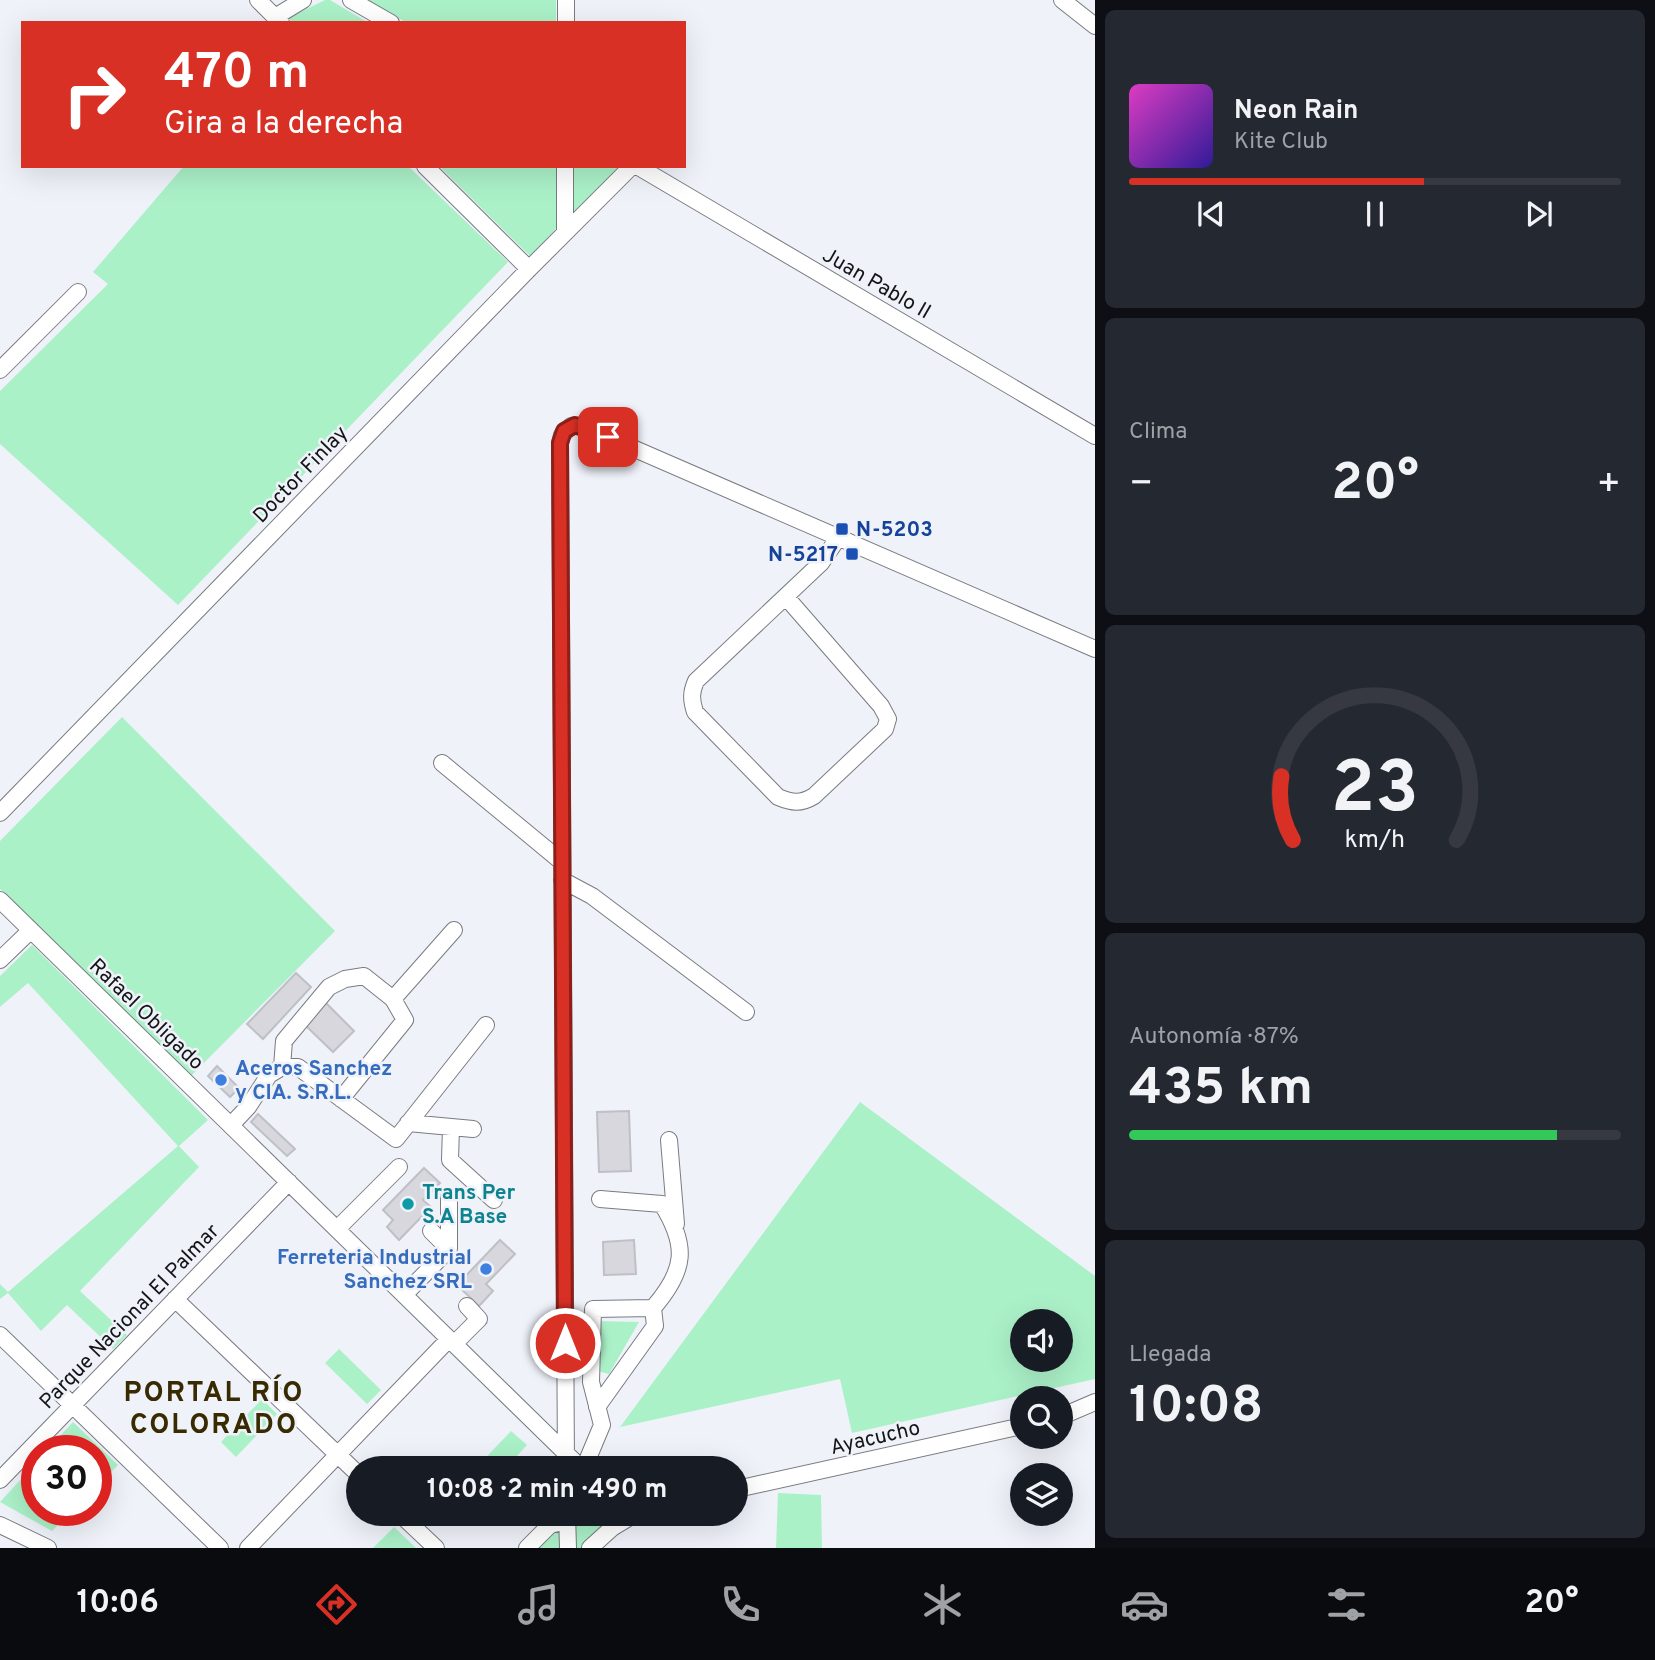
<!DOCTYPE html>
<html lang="es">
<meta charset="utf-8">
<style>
:root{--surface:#171b24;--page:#242831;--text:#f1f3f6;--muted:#9ea1a6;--line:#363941;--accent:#d93025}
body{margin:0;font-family:Overpass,sans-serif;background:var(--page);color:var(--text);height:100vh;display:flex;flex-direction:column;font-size:26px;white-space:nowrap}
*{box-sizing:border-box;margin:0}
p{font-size:23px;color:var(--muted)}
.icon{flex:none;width:38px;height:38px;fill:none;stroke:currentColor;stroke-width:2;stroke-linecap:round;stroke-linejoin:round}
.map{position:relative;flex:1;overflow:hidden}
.panel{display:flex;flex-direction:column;gap:10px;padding:10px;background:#0d0f14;width:560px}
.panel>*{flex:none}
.banner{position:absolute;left:21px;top:21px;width:665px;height:147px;border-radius:0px;box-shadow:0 7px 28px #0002;background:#d93025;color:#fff;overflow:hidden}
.controls{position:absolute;left:1010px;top:1309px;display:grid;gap:14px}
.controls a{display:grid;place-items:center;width:63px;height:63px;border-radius:50%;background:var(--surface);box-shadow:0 7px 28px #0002;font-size:35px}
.speed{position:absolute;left:21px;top:1435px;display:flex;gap:14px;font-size:35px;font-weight:700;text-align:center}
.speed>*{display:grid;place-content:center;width:91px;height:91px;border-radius:50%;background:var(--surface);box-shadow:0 7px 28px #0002;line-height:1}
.speed .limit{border:10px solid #d22;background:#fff;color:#111}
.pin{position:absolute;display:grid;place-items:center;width:60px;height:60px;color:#fff;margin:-30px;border-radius:14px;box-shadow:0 4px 10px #0006}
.me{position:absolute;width:77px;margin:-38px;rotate:0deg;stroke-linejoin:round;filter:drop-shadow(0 0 5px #0008)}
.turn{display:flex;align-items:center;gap:24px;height:147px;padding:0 28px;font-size:32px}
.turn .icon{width:91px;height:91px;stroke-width:2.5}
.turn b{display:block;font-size:49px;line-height:60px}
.big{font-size:52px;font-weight:700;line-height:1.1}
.panel .widget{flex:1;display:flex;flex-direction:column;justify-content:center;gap:10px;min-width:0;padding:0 24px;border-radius:10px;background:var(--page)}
.panel .dial{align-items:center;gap:0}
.dial svg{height:182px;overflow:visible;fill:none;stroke:var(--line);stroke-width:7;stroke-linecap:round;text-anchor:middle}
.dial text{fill:var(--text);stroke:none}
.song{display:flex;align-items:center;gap:21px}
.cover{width:84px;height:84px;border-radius:10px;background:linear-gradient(135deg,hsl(310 70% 55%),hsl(250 70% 35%))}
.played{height:7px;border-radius:4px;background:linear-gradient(90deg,var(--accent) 60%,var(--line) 60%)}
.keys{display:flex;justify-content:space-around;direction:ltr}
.heat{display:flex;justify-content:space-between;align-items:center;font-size:38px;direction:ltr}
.charge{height:10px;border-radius:5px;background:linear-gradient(90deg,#34c759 87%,var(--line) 0)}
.trip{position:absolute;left:346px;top:1456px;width:402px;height:70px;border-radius:35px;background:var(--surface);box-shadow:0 7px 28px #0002;font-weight:700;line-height:70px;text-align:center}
.dock{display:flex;height:112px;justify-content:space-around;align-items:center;background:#090b0e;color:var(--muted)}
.dock .icon{width:49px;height:49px}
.dock .active{color:var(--accent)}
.dock b{font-size:32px;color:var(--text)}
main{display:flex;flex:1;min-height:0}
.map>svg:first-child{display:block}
.green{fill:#abf1c8;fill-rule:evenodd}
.building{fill:#d8d7de;stroke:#bfbfc6;stroke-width:2}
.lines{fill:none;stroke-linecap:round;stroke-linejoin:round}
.minor-casing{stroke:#797b81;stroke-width:18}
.minor{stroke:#fff;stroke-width:16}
.route-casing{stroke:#8d1f18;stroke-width:18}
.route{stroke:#d93025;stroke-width:12}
.transit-dot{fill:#1a4fb4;stroke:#eff2f9;stroke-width:2.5}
.shop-dot{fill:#3f7fe0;stroke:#eff2f9;stroke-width:2.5}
.culture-dot{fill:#0f9aa8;stroke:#eff2f9;stroke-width:2.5}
.labels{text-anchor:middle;stroke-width:5;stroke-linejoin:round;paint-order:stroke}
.street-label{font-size:21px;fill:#141517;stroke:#eff2f9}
.transit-label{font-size:21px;font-weight:bold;fill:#164399;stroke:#eff2f9;text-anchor:start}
.shop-label{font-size:21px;font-weight:bold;fill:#366cbe;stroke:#eff2f9;text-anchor:start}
.culture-label{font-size:21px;font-weight:bold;fill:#0d838f;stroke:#eff2f9;text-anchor:start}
.district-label{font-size:28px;font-weight:bold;letter-spacing:2px;fill:#382b01;stroke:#eff2f9}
</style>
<main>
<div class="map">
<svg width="1095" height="1548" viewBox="0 0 1095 1548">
<rect width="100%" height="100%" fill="#eff2f9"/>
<path class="green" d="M325,0H330L369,23H293L288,18Z
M367,0H556V23H407Z
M184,166H408L508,262L178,605L0,444V391L108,284L93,272Z
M439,166H557L556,229L530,256Z
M574,166H623L573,216Z
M122,717L335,931L190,1077L0,889V841Z
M32,945L208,1120L179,1146L199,1167L80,1291L127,1335L113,1349L67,1305L41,1331L8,1293L0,1299V1284L8,1292L178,1146L28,983L0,1007V976Z
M860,1102L1095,1276V1379L852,1433L840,1379L620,1427ZM1022,1321H1060V1360H1022Z
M597,1321L639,1322L609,1374L597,1371Z
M339,1349L381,1390L367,1404L325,1363Z
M262,1399L277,1414L236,1457L221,1442Z
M73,1422L118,1465L104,1479L96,1471V1451H75L60,1436Z
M511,1431L527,1445L506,1468H476Z
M34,1465L37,1468V1510H73L52,1531L0,1502Z
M778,1493L821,1495L822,1548H776Z
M573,1514H628L585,1548H574Z
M394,1527L416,1548H373Z
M562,1527L563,1548H532L552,1528Z"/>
<path class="building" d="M296,973L311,987L263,1039L247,1024Z
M326,1003L354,1031L333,1052L304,1024Z
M217,1066L239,1088L230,1097L208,1076Z
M629,1111L631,1171L599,1172L597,1112Z
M258,1114L295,1149L287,1156L251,1122Z
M424,1168L440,1183L423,1200L431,1207L399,1240L387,1227L393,1220L383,1210Z
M500,1240L515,1254L486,1284L493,1291L479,1306L457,1285Z
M634,1240L636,1274L604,1275L603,1242Z"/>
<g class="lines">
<defs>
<path id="minor" d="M258,0L281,23
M351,0L391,23
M1062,0L1095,26
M275,17L303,0
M566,23V0
M425,166L529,269
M565,166V232
M637,166L1095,436
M0,370L78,292
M786,597L881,706L888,719L885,729L814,796C801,804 792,803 778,797L695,712C691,700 691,692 696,681L821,563L838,538
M442,763L562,862
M0,813L529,269L632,166
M562,880L592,896L746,1012
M0,900L581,1468
M0,960L31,930
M282,1067L284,1041L329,987L345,979L364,976L393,999
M341,1099L405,1020L393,999L454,930
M408,1123L473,1129
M231,1125L248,1107L269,1075L282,1067H298L396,1139L486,1025
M451,1127L450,1160L494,1200
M669,1140L676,1224
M600,1199L662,1204C688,1246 686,1270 653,1308
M337,1229L399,1167
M449,1249V1197
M404,1295L449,1249L431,1231
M175,1299L359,1475
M0,1335L220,1548
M454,1344L479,1319L467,1306
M1060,1417L1095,1402
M566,1468L560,443L562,435L571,426H582L1095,649
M584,1468L602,1425L591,1382L593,1309L653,1308L655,1326L597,1407
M0,1480L289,1182
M737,1489L1022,1426
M400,1514L436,1548
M567,1514L568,1548
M0,1525L48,1548
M248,1548L449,1339
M527,1548L550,1525L567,1521
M590,1548L612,1528L635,1514"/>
</defs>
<use href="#minor" class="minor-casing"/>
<use href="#minor" class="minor"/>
</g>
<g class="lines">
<defs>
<path id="route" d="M565,1343L560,443L564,431L575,425L608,437"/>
</defs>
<use href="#route" class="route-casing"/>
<use href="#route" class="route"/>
</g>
<g class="transit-dot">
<rect x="835" y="522" width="14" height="14" rx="3.5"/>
<rect x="845" y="547" width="14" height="14" rx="3.5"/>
</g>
<g class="shop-dot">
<circle cx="221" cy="1080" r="7"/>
<circle cx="486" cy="1269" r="7"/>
</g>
<circle class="culture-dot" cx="408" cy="1204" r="7"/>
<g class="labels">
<g class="street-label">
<text transform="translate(877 283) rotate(30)" y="7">Juan Pablo II</text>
<text transform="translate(300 474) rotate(-46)" y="7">Doctor Finlay</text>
<text transform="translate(147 1014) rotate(44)" y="7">Rafael Obligado</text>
<text transform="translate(129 1316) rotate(-46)" y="7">Parque Nacional El Palmar</text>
<text transform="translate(875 1437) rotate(-13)" y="7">Ayacucho</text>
</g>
<g class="transit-label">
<text x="856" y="536">N-5203</text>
<text x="838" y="561" text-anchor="end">N-5217</text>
</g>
<g class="shop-label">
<text x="235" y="1075">Aceros Sanchez<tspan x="235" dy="24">y CIA. S.R.L.</tspan></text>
<text x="472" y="1264" text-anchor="end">Ferreteria Industrial<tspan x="472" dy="24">Sanchez SRL</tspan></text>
</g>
<g class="culture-label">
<text x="422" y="1199">Trans Per<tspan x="422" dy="24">S.A Base</tspan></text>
</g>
<g class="district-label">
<text x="214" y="1401">PORTAL RÍO<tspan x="214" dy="32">COLORADO</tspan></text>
</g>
</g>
</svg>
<div class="controls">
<a><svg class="icon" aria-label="sound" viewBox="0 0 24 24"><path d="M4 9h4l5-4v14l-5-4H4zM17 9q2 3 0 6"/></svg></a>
<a><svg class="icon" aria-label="search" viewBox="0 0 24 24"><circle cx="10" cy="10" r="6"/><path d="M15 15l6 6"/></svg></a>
<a><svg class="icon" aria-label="layers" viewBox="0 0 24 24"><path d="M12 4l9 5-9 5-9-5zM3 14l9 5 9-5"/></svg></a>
</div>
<div class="speed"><div class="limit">30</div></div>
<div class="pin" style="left:608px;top:437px;background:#d93025"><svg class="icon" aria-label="arrive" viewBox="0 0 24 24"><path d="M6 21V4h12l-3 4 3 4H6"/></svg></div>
<svg class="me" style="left:565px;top:1343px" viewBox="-20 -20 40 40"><circle r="17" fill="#d93025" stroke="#fff" stroke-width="3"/><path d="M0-11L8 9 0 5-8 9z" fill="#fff"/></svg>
<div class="trip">10:08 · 2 min · 490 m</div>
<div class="banner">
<div class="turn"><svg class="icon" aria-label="right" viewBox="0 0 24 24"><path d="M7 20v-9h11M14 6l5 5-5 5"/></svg><div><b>470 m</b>Gira a la derecha</div></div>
</div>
</div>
<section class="panel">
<div class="widget">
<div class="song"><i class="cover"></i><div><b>Neon Rain</b><p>Kite Club</p></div></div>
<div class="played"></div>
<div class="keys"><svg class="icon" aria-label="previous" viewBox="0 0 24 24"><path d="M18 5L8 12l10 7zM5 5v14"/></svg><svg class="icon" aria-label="pause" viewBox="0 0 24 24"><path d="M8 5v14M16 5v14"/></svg><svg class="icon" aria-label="next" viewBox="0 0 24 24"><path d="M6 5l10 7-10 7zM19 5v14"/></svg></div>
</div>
<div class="widget"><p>Clima</p>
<div class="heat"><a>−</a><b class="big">20°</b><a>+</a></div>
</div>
<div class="widget dial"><svg viewBox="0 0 100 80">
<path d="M14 69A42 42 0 1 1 86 69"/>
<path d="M14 69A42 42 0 0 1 9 41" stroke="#d93025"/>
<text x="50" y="56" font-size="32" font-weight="700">23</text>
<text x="50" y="72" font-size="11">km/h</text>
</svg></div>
<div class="widget"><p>Autonomía · 87%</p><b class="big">435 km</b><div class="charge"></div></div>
<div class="widget"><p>Llegada</p><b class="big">10:08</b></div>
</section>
</main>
<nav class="dock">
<b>10:06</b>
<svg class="icon active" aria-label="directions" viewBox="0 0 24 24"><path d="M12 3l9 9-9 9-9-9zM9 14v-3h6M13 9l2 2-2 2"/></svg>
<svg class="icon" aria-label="music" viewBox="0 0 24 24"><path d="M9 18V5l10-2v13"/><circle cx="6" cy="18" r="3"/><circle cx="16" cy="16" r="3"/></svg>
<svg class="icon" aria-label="phone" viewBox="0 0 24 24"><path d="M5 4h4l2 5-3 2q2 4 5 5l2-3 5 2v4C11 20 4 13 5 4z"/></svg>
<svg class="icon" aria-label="climate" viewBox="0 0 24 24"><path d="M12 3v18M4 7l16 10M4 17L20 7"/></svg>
<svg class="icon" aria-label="car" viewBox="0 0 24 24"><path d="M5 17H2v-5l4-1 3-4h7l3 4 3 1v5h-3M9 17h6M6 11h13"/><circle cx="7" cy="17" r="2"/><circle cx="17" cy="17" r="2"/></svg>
<svg class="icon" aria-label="filters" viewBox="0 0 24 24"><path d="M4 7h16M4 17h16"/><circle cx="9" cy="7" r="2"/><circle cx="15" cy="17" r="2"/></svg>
<b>20°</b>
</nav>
